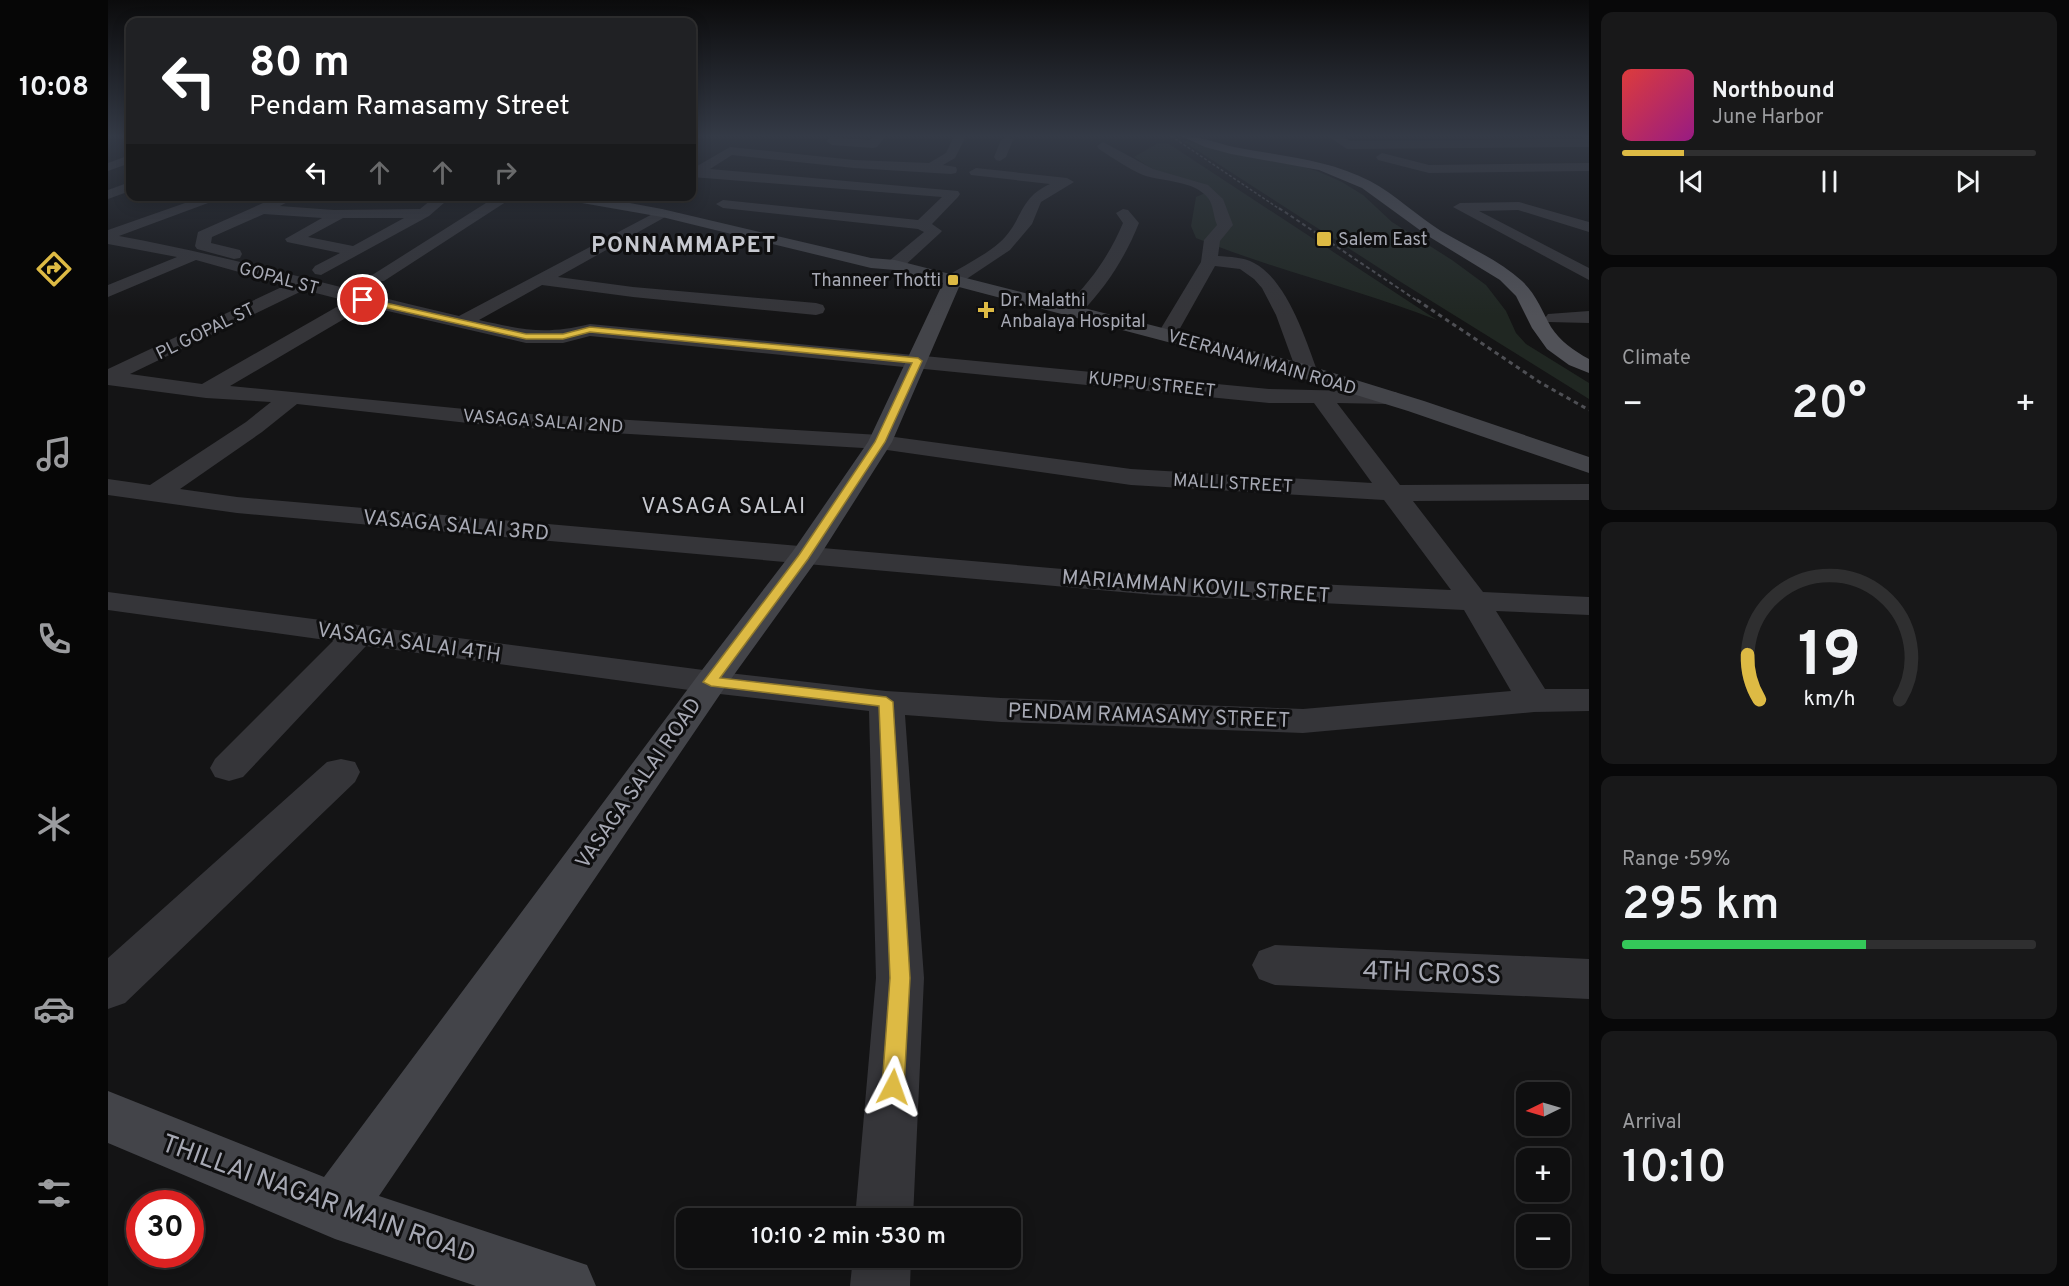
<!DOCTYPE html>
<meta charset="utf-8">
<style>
:root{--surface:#0f0f10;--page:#181819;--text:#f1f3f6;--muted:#9b9c9f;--line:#2f2f30;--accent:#ddba44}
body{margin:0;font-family:Overpass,sans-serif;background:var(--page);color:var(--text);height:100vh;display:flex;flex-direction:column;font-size:22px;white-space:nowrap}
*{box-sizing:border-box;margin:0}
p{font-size:20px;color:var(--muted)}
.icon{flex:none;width:33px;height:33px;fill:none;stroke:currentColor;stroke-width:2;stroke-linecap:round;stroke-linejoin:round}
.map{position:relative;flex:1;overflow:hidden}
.side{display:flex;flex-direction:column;gap:12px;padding:12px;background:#080809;width:480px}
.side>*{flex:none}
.hud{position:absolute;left:18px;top:18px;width:570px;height:183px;border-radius:12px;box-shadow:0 3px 15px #0003,0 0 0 2px var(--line);background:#202124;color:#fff;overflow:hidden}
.needle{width:39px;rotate:265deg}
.controls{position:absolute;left:1408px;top:1082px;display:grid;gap:12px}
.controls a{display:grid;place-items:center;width:54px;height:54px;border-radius:12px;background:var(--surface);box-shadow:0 3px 15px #0003,0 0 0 2px var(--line);font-size:30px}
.speed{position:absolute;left:18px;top:1190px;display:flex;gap:12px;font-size:30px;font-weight:700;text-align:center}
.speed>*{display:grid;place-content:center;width:78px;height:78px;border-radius:50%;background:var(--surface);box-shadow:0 3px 15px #0003,0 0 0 2px var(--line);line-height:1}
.speed .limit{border:9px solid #d22;background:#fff;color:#111}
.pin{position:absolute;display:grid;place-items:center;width:51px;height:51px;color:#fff;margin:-26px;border:3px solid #fff;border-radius:50%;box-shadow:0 2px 6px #0007}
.me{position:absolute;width:66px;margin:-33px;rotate:4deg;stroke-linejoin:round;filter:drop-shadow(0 0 4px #0008)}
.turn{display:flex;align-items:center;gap:21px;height:126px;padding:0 24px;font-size:27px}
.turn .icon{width:78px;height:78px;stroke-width:2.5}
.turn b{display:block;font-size:42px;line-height:51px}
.lanes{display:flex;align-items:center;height:57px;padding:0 24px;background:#0003;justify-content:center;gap:30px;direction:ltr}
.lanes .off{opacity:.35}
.big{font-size:45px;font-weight:600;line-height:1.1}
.side .widget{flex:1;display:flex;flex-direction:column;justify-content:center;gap:9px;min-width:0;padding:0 21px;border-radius:12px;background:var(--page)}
.side .dial{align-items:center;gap:0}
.dial svg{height:156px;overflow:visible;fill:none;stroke:var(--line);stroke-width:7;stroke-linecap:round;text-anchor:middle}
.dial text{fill:var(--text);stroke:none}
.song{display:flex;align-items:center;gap:18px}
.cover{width:72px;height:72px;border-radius:9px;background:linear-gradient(135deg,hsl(0 70% 55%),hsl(310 70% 35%))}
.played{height:6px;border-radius:3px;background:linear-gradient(90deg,var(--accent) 15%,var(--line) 15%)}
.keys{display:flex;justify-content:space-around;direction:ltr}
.heat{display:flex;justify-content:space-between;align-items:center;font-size:33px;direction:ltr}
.charge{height:9px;border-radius:4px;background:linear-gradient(90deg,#34c759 59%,var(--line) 0)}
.trip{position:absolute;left:568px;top:1208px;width:345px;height:60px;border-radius:12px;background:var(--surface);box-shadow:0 3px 15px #0003,0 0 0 2px var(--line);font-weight:600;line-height:60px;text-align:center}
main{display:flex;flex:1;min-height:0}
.tab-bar{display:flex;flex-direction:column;width:108px;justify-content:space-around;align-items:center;background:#060606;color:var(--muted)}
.tab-bar .icon{width:42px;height:42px}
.tab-bar .selected{color:var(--accent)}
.tab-bar b{font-size:27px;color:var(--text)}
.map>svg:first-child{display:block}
.green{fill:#202722}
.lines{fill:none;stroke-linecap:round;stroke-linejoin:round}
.street{fill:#353539;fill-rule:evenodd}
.secondary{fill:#434449;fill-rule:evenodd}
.primary{fill:#515258;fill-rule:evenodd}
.rail-far2{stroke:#4e4f54;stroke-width:1.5;stroke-dasharray:3 2;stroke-linecap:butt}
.rail-far1{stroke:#4e4f54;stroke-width:2;stroke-dasharray:4 3;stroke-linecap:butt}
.rail{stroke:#4e4f54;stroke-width:3;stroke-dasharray:4.5 4;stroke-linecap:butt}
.route{fill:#ddba44;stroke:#90792c;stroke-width:1.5}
.poi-dot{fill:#ddba44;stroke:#0f0f10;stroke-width:2}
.labels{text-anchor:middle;stroke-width:6;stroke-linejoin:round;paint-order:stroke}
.far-poi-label{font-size:18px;fill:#a7a9b4;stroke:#0f0f10;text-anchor:start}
.far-street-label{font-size:18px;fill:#a7a9b4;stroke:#0f0f10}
.street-label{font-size:21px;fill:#a7a9b4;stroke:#0f0f10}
.far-district-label{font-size:22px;font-weight:bold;letter-spacing:1.5px;fill:#c7c9d0;stroke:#0f0f10}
.neighbourhood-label{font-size:22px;letter-spacing:1.5px;fill:#c7c9d0;stroke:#0f0f10}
.near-street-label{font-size:26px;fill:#a7a9b4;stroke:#0f0f10}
</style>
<main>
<nav class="tab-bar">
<b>10:08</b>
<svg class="icon selected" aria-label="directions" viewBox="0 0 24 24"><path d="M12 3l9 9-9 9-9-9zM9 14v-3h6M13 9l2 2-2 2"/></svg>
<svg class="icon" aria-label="music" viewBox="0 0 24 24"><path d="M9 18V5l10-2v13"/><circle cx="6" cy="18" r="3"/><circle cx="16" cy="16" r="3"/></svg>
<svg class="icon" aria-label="phone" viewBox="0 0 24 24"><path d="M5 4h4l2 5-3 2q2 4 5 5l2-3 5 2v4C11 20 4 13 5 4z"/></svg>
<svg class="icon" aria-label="climate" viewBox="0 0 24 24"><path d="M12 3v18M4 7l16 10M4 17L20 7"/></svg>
<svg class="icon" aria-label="car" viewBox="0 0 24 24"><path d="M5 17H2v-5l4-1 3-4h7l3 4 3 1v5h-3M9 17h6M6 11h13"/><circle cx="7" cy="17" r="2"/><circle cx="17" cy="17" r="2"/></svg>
<svg class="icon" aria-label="filters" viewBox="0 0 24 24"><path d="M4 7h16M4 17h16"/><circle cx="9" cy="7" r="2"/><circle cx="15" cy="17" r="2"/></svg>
</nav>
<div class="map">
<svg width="1481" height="1286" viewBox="0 0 1481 1286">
<rect width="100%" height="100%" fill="#141415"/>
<path class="green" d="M1073,140L1189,165L1209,171L1234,182L1255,195L1284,222L1344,260L1378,285L1398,311L1408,333L1418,344L1481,383V399L1296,284Z
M1050,143L1061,144L1329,320C1250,289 1166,270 1088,238L1083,226L1088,197L1102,191L1049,172L1026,157Z"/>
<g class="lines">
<path class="street" d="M765,136H778L769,147L765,148L724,145L718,141L724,137L762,140Z
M846,136H858L847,158L835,165L848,167L849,170L848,173L843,174L746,168L624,155L602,169L850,191L852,194L850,197L824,224L834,231L831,234L793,269H781L779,265L781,261L816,232L810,229L615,208L608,204L615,200L810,220L834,197L584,177V169L622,147L746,160L821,163L838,153Z
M899,136L905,140L898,157L892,161L888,160L886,157L893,140Z
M1220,136H1234L1242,141L1481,139V147L1239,149Z
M995,142L1045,169L1100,185L1115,199L1125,225L1112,241L1110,256C1122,257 1136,257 1146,263C1179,280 1198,340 1210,373L1207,378L1199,379L1191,378L1168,315L1154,288L1146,279L1132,269L1107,266L1066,339H1052L1049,335L1093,262L1096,240L1109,225C1105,216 1106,206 1100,198C1086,180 1055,182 1035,175C1019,168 1005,158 991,149L989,146Z
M1274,153L1321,165L1481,163V171L1321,173L1270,160L1268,157Z
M22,155V163L0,171V163Z
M868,168L959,178L966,182L933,202L924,224L902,250L851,284H839L836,280L839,276C855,266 876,256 891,243C915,222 910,198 942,184L863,175L861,172Z
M22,182V191L0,199V190Z
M97,196H119L11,236C126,257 237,290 351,316L554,209L561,213L559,216L450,277L525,287L708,303L715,305L717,309L715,313L708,315L525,297L434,285L371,320C416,330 437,335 482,324L1161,389L1288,392L1291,397L1288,402L1280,404L1229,403L1292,485L1481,484V500L1305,501L1375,592L1481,597V615L1388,611L1437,689H1481V711L1426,712L1195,733L893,722L797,715L816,978L805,1218H747L768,978L761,711L603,693L258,646L135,777L121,781L107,777L102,768L107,759L225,641L0,610V592L603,671L778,691L893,698L1195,709L1403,691L1356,610L1047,595L129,513L0,495V479L42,485L138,422L163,402L98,398L0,385V369L178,285L88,260L0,297V285L69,257L0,244V230ZM196,290L239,301L94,384L22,374ZM258,306L418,343H455L482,336L1161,403H1206L1264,483L1023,469L772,435L387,412L122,386ZM189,404L387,426L772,449L1023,485L1276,500L1343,590L1047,577L129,497L72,489L154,432Z
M171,196H191L172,206L226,210L312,209L328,196H344L321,216L213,275L207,274L204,270L207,266L232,253L179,242L177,239L214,218L156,214L104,237L103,243L132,250L134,254L132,258L126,259L89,249L87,246L90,232ZM235,218H296L245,246L200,237Z
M389,196H407L276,281H264L261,277Z
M438,196H479L481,199C473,206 446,203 438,196Z
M1411,202L1481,222V232L1410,210L1371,211L1481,268V280L1345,207L1352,203Z
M1015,209L1020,210L1031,223C1017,258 998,287 972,314H958L956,310L958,306C983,281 1001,256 1015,223L1008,213Z
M1481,311V323L1440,322L1437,318L1440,314Z
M233,759L247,762L252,772L247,782L17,1003L0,1009V958L219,762Z
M1167,945L1481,959V999L1167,985L1151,979L1144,965L1151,951Z
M745,1257H803L802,1286H742Z"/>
<path class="secondary" d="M1472,136H1481V141Z
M465,196H484L554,209L763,258L787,260L1193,363L1316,401L1481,457V473L1300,411L1177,373L851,287L784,442L711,557L615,690L271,1196L479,1265L488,1286H368L227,1239L0,1143V1091L216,1177L591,674L685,551L760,442L835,283L787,270L763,268L554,217L474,203L469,202Z"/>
<path class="primary" d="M1073,136C1092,136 1108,143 1126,147C1173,156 1220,159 1262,181C1288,195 1309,216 1333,231C1360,247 1391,260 1414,281C1428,294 1434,311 1443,327C1452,341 1466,351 1481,359V373L1461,365L1439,349L1424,328L1408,296L1392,280L1320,236L1254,188L1211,170L1123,154L1097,147Z"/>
<path class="rail-far2" d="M1063,136L1173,210"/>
<path class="rail-far1" d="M1171,208L1311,302"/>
<path class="rail" d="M1309,300L1433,383L1481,410"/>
</g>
<linearGradient id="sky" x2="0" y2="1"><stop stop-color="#0b0b0c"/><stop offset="0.43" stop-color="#343a46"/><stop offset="1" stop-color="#343a46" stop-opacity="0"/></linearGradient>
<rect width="1481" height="316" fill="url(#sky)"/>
<path class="route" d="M255,298L418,334H455L482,327L810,358L814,361L777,442L700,559L612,678L778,697L785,702L802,978L796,1087L792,1095L785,1097L777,1095L774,1087L782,978L771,706L603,686L595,682L691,555L767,442L804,363L482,332L455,339H418L253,302V299Z"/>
<g class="poi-dot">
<rect x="1208" y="231" width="16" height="16" rx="3"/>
<rect x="839" y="274" width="12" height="12" rx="3"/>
<path d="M875 301h6v6h6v6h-6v6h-6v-6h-6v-6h6z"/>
</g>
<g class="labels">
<g class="far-poi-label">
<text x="1230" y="245">Salem East</text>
<text x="833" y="286" text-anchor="end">Thanneer Thotti</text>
<text x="892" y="306">Dr. Malathi<tspan x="892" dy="21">Anbalaya Hospital</tspan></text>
</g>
<g class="far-street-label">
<text transform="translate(171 278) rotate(15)" y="6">GOPAL ST</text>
<text transform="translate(97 331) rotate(-26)" y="6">PL GOPAL ST</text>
<text transform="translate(1154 362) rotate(16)" y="6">VEERANAM MAIN ROAD</text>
<text transform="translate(1044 384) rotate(6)" y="6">KUPPU STREET</text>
<text transform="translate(435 421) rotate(4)" y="6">VASAGA SALAI 2ND</text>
<text transform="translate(1125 483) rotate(3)" y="6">MALLI STREET</text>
</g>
<g class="street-label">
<text transform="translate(348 525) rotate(5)" y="7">VASAGA SALAI 3RD</text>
<text transform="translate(1088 586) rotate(4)" y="7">MARIAMMAN KOVIL STREET</text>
<text transform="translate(301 642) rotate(8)" y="7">VASAGA SALAI 4TH</text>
<text transform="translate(1041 715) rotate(2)" y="7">PENDAM RAMASAMY STREET</text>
<text transform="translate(530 783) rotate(-55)" y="7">VASAGA SALAI ROAD</text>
</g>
<g class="far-district-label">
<text x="576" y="252">PONNAMMAPET</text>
</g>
<g class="neighbourhood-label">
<text x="616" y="513">VASAGA SALAI</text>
</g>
<g class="near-street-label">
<text transform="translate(1324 972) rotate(2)" y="9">4TH CROSS</text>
<text transform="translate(211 1198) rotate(20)" y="9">THILLAI NAGAR MAIN ROAD</text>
</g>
</g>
</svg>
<div class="controls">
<a><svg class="needle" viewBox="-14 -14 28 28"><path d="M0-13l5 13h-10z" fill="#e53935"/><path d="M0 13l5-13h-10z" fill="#9b9c9f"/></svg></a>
<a>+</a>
<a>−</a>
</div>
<div class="speed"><div class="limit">30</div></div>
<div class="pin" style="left:255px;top:300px;background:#d93025"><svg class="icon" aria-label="arrive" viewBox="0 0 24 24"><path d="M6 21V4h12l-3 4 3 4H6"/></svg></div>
<svg class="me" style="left:785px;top:1087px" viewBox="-20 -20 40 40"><path d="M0-17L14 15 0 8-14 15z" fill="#ddba44" stroke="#fff" stroke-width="4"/></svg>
<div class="trip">10:10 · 2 min · 530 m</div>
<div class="hud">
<div class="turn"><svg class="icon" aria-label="left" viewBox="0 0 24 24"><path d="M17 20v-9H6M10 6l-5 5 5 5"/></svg><div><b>80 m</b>Pendam Ramasamy Street</div></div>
<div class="lanes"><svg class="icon" aria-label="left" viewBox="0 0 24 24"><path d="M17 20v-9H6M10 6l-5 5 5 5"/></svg><svg class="icon off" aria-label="ahead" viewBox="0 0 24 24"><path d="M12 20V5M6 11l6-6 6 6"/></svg><svg class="icon off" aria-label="ahead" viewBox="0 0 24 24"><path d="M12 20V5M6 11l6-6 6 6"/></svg><svg class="icon off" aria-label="right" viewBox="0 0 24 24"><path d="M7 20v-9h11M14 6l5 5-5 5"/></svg></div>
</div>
</div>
<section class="side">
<div class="widget">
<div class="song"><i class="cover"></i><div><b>Northbound</b><p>June Harbor</p></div></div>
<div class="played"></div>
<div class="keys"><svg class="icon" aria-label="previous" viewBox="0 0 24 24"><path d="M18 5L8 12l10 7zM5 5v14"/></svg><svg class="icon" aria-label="pause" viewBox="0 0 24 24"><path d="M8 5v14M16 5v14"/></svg><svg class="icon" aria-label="next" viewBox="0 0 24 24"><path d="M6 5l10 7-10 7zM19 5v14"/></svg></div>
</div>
<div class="widget"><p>Climate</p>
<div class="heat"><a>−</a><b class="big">20°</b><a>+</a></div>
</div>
<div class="widget dial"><svg viewBox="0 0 100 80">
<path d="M14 69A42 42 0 1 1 86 69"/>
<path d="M14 69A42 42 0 0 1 8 46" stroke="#ddba44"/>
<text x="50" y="56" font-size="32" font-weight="700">19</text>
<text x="50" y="72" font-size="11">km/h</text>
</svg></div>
<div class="widget"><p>Range · 59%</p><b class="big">295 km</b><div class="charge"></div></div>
<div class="widget"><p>Arrival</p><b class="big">10:10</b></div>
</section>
</main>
